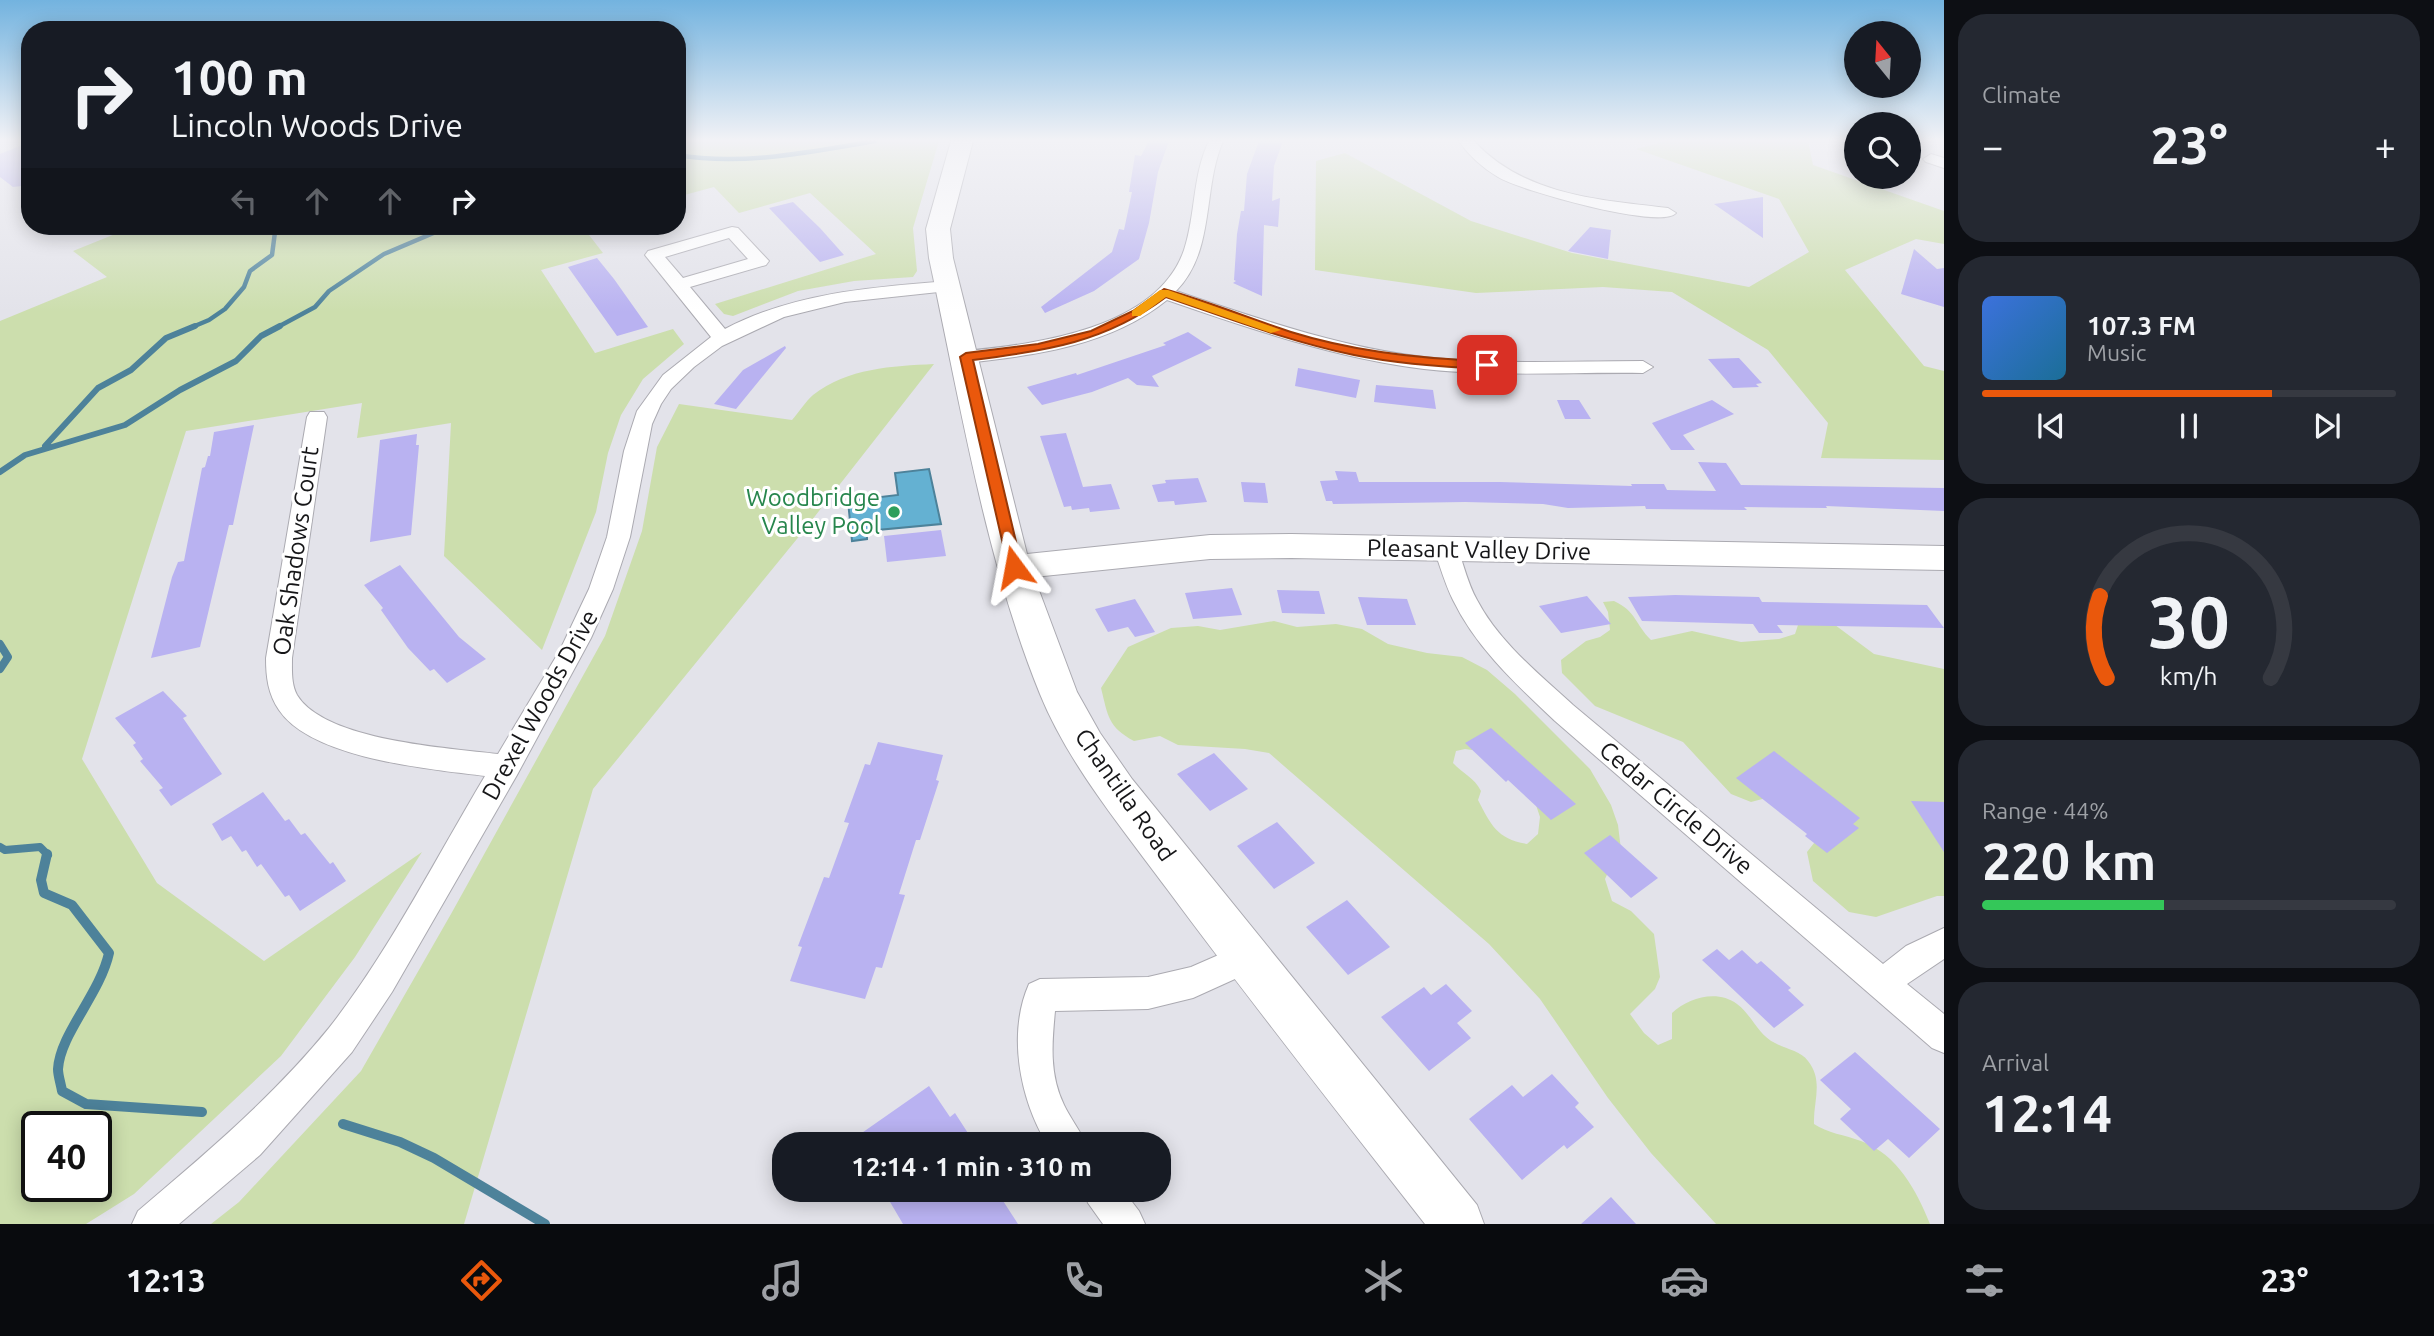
<!DOCTYPE html>
<meta charset="utf-8">
<style>
:root{--surface:#171b24;--page:#242831;--text:#f1f3f6;--muted:#9ea1a6;--line:#363941;--accent:#ea580c}
body{margin:0;font-family:Ubuntu,sans-serif;background:var(--page);color:var(--text);height:100vh;display:flex;flex-direction:column;font-size:26px;white-space:nowrap}
*{box-sizing:border-box;margin:0}
p{font-size:23px;color:var(--muted)}
.icon{flex:none;width:38px;height:38px;fill:none;stroke:currentColor;stroke-width:2;stroke-linecap:round;stroke-linejoin:round}
.map{position:relative;flex:1;overflow:hidden}
.sheet{display:flex;flex-direction:column;gap:14px;padding:14px;background:#0d0f14;width:490px}
.sheet>*{flex:none}
.hud{position:absolute;left:21px;top:21px;width:665px;height:214px;border-radius:28px;box-shadow:0 4px 18px #0003;background:#171b24;color:var(--text);overflow:hidden}
.needle{width:46px;rotate:342deg}
.buttons{position:absolute;left:1844px;top:21px;display:grid;gap:14px}
.buttons a{display:grid;place-items:center;width:77px;height:77px;border-radius:50%;background:var(--surface);box-shadow:0 4px 18px #0003;font-size:35px}
.speed{position:absolute;left:21px;top:1111px;display:flex;gap:14px;font-size:35px;font-weight:700;text-align:center}
.speed>*{display:grid;place-content:center;width:91px;height:91px;border-radius:50%;background:var(--surface);box-shadow:0 4px 18px #0003;line-height:1}
.speed .limit{border:4px solid #111;border-radius:10px;background:#fff;color:#111}
.pin{position:absolute;display:grid;place-items:center;width:60px;height:60px;color:#fff;margin:-30px;border-radius:14px;box-shadow:0 4px 10px #0006}
.me{position:absolute;width:77px;margin:-38px;rotate:347deg;stroke-linejoin:round;filter:drop-shadow(0 0 5px #0008)}
.turn{display:flex;align-items:center;gap:24px;height:147px;padding:0 35px;font-size:32px}
.turn .icon{width:91px;height:91px;stroke-width:2.5}
.turn b{display:block;font-size:49px;line-height:60px}
.lanes{display:flex;align-items:center;height:66px;padding:0 35px;background:#0003;justify-content:center;gap:35px;direction:ltr}
.lanes .off{opacity:.35}
.big{font-size:52px;font-weight:700;line-height:1.1}
.sheet .card{flex:1;display:flex;flex-direction:column;justify-content:center;gap:10px;min-width:0;padding:0 24px;border-radius:28px;background:var(--page)}
.sheet .dial{align-items:center;gap:0}
.dial svg{height:182px;overflow:visible;fill:none;stroke:var(--line);stroke-width:7;stroke-linecap:round;text-anchor:middle}
.dial text{fill:var(--text);stroke:none}
.song{display:flex;align-items:center;gap:21px}
.cover{width:84px;height:84px;border-radius:10px;background:linear-gradient(135deg,hsl(220 70% 55%),hsl(200 70% 35%))}
.played{height:7px;border-radius:4px;background:linear-gradient(90deg,var(--accent) 70%,var(--line) 70%)}
.keys{display:flex;justify-content:space-around;direction:ltr}
.heat{display:flex;justify-content:space-between;align-items:center;font-size:38px;direction:ltr}
.charge{height:10px;border-radius:5px;background:linear-gradient(90deg,#34c759 44%,var(--line) 0)}
.trip{position:absolute;left:772px;top:1132px;width:399px;height:70px;border-radius:28px;background:var(--surface);box-shadow:0 4px 18px #0003;font-weight:700;line-height:70px;text-align:center}
.tab-bar{display:flex;height:112px;justify-content:space-around;align-items:center;background:#090b0e;color:var(--muted)}
.tab-bar .icon{width:49px;height:49px}
.tab-bar .selected{color:var(--accent)}
.tab-bar b{font-size:32px;color:var(--text)}
main{display:flex;flex:1;min-height:0}
.map>svg:first-child{display:block}
.green{fill:#ccdead;fill-rule:evenodd}
.water{fill:#64b1d2;stroke:#4d829a;stroke-width:2}
.lines{fill:none;stroke-linecap:round;stroke-linejoin:round}
.stream-far3{stroke:#4d829a;stroke-width:4.5}
.stream-far2{stroke:#4d829a;stroke-width:6}
.stream-far1{stroke:#4d829a;stroke-width:8}
.stream{stroke:#4d829a;stroke-width:10}
.building{fill:#b9b2f1}
.street-casing{stroke:#abaab1;stroke-width:2}
.secondary-casing{stroke:#abaab1;stroke-width:2}
.street{fill:#fff;fill-rule:evenodd}
.secondary{fill:#fff;fill-rule:evenodd}
.route{fill:#ea580c;stroke:#983908;stroke-width:2}
.slow{fill:#f59e0b}
.leisure-dot{fill:#2e9e5b;stroke:#fff;stroke-width:2.5}
.labels{text-anchor:middle;stroke-width:6;stroke-linejoin:round;paint-order:stroke}
.leisure-label{font-size:24px;fill:#27864d;stroke:#fff;text-anchor:end}
.street-label{font-size:24px;fill:#161618;stroke:#fff}
</style>
<main>
<div class="map">
<svg width="1944" height="1224" viewBox="0 0 1944 1224">
<rect width="100%" height="100%" fill="#e3e3ea"/>
<path class="green" d="M677,141H939L913,228L917,271L913,277L854,281L798,291L733,316L724,314L715,304L876,254L810,193L739,213L714,187L677,197Z
M1667,141H1808L1813,165L1944,211V244L1916,239L1845,270L1924,366L1944,371V460L1821,458L1828,423L1768,350L1672,292L1603,287L1476,293L1315,270L1316,161L1345,153L1471,221L1572,253L1749,287L1809,252L1779,199L1636,149Z
M135,226H582L603,253L541,270L595,353L673,329L684,344L643,379L621,415L608,453L596,512L542,650L444,556L451,423L357,438L362,403L186,431L82,759L157,883L264,961L422,852L355,957L281,1056L134,1194L86,1224H0V321L107,277L73,251ZM37,1127H96V1186H37Z
M934,364L801,534L593,789L464,1224H211L239,1202L361,1071L451,914L605,636L642,531L657,447L679,404L792,420C799,412 805,402 813,395C848,368 892,366 934,364Z
M1614,601C1636,611 1635,624 1651,640L1692,631L1741,642L1779,639L1795,634L1798,625L1831,622L1874,654L1944,669V896H1937L1876,917L1849,912L1813,881L1807,852L1822,833L1770,797L1751,802L1731,794L1683,742L1595,706L1562,673L1561,660L1586,641L1600,637L1610,630L1608,612L1603,602Z
M1274,621L1297,627L1336,624L1362,629L1388,644L1427,653L1462,657L1487,670L1515,694L1590,769L1611,805L1618,825L1622,858L1611,866L1605,879L1612,901L1631,911L1654,934L1660,977L1655,989L1630,1014L1644,1033L1658,1045L1672,1039V1013C1688,998 1717,989 1737,1004C1752,1015 1758,1035 1775,1043C1785,1049 1801,1051 1808,1061C1824,1081 1813,1102 1814,1124C1827,1133 1845,1135 1861,1141C1897,1154 1917,1191 1930,1224H1716L1651,1153L1608,1098L1540,999L1489,944L1269,753L1245,749L1178,745L1160,736L1134,741C1108,727 1108,716 1101,688L1128,647L1171,628L1198,626L1220,630ZM1465,749L1486,752L1531,790L1540,817L1538,834L1527,844C1497,839 1491,825 1478,800L1481,791C1474,777 1463,774 1453,763L1456,751Z"/>
<path class="water" d="M929,469L941,524L867,531V539L852,541L848,501L898,495L895,473Z"/>
<g class="lines">
<path class="stream-far3" d="M677,155C743,166 810,152 875,141
M190,328L209,320L225,309L244,287L250,271L272,255L275,232L279,226
M276,328L315,307L329,291L384,254L450,226"/>
<path class="stream-far2" d="M45,446L98,388L131,370L166,338L195,326
M0,472L25,455L125,425L180,390L236,361L261,336L280,326"/>
<path class="stream-far1" d="M0,644L8,657L0,669
M0,847L5,850L40,847L48,855"/>
<path class="stream" d="M47,854L41,880L44,893L72,905L109,953C100,994 60,1034 58,1069C58,1076 61,1084 62,1091L86,1104L202,1112
M343,1124L400,1142L434,1158L545,1224"/>
</g>
<path class="building" d="M1149,141H1169L1158,172L1149,223L1139,259L1094,291L1045,313L1041,307L1112,252L1119,229L1124,230L1132,192H1129L1135,155L1141,156Z
M1259,141H1283L1274,166L1272,201L1280,198L1278,227L1264,225L1262,296L1233,283L1236,281L1234,280L1237,234L1241,211H1244L1247,174Z
M30,142V185L13,187L0,177V154Z
M1763,197V238L1714,204Z
M793,202L820,228L844,255L820,262L769,208Z
M1590,227L1611,230L1608,259L1568,251Z
M1914,249L1937,269L1944,268V307L1901,294Z
M597,258L614,279L648,327L617,336L568,267Z
M1188,332L1212,348L1152,376L1159,387L1137,385L1128,378L1092,392L1042,405L1027,387L1076,373L1077,375L1166,345L1163,343Z
M785,346L786,348L736,409L714,404L743,370Z
M1739,358L1762,383L1756,384L1759,387L1733,388L1708,359Z
M1298,368L1360,380L1356,398L1295,386Z
M1376,385L1433,390L1436,409L1374,402Z
M1557,400H1579L1591,419H1565Z
M1712,400L1734,414L1683,435L1695,450H1671L1652,423Z
M254,425L233,525H229L200,647L151,658L172,577L178,562L184,561L202,468L205,467L208,456H210L214,432Z
M1066,433L1083,487L1111,484L1120,509L1090,512L1089,508L1072,510L1071,506L1064,507L1040,436Z
M417,434L416,445H419L411,535L370,542L380,440Z
M1698,462L1726,463L1741,485L1944,488V511L1826,506L1827,508L1744,507L1747,510L1646,509L1645,506L1568,508L1543,504L1465,502L1333,504L1332,501H1326L1320,481L1338,480L1335,471L1356,472L1359,482H1500L1632,486L1631,484H1664L1667,490L1716,491Z
M1198,478L1207,502L1175,505L1174,501L1158,502L1152,485L1166,483L1165,480Z
M1241,482L1265,483L1268,503L1244,502Z
M941,530L946,556L887,562L884,536Z
M400,565L459,637L486,659L447,683L434,669L430,671L408,648L381,610L383,608L364,585Z
M1232,588L1242,615L1193,619L1185,593Z
M1277,590L1319,591L1325,614L1282,613Z
M1675,595L1759,597L1762,602L1927,605L1944,628L1777,625L1783,633H1759L1753,624L1642,621L1628,597Z
M1587,596L1611,624L1561,633L1539,606Z
M1358,597L1407,599L1416,625H1367Z
M1135,599L1155,632L1135,637L1128,627L1108,632L1095,609Z
M163,691L187,716L183,718L222,774L171,806L159,790L163,788L140,761L143,759L133,745L136,743L115,718Z
M1491,728L1576,804L1551,820L1508,780L1506,782L1465,743Z
M878,742L943,755L936,780L939,781L920,840H916L899,894L905,895L882,968L876,967L865,999L790,981L802,947L798,946L824,877L829,878L849,823L844,822L865,764L870,765Z
M1774,751L1860,818L1853,824L1859,828L1827,853L1805,836L1807,834L1736,778Z
M1214,753L1248,789L1210,811L1177,774Z
M263,792L285,821L289,819L301,835L305,833L330,864L333,862L346,881L300,911L289,895L285,897L261,864L257,867L246,850L242,852L231,836L222,841L212,824Z
M1911,801L1944,802V852Z
M1277,822L1315,863L1274,889L1237,846Z
M1610,835L1658,878L1631,898L1584,853Z
M1347,900L1390,947L1348,975L1306,927Z
M1717,949L1729,960L1742,950L1757,964L1761,961L1791,988L1788,990L1804,1005L1774,1028L1702,960Z
M1446,984L1472,1011L1457,1023L1471,1038L1429,1071L1381,1017L1424,987L1431,995Z
M1855,1052L1940,1129L1909,1158L1888,1139L1874,1151L1840,1119L1851,1109L1820,1080Z
M1552,1074L1579,1103L1575,1107L1594,1127L1567,1149L1564,1145L1522,1180L1469,1119L1512,1085L1523,1097Z
M929,1086L950,1117L955,1113L975,1144H846Z
M883,1190H996L1018,1224H903Z
M1611,1197L1636,1224H1581Z"/>
<g class="lines">
<defs>
<path id="street" d="M1209,141H1223C1202,190 1216,250 1176,291C1257,318 1338,347 1424,357C1496,365 1570,361 1643,361L1653,367L1643,373C1570,372 1496,377 1424,369C1335,358 1251,329 1167,300C1110,346 1036,355 966,363L959,361L956,357L966,351C1036,344 1157,329 1184,250C1196,214 1192,176 1209,141Z
M1459,141H1474C1523,195 1599,200 1668,208L1676,213C1660,230 1521,191 1498,177C1483,168 1469,156 1459,141Z
M1931,154L1944,158V168L1926,162L1923,159Z
M732,227L738,228L769,261L766,265L690,287L725,329C793,293 872,287 948,281L957,286L948,291L845,302L784,317L722,346L694,367L671,389L661,404L652,424L630,537L613,589L591,638L517,775L392,992L352,1052L260,1155L179,1224H132L138,1211C205,1154 273,1097 329,1028C388,953 436,858 485,776C430,769 312,759 279,710C268,694 266,677 266,658L307,417L310,412H324L327,417L292,658C292,670 291,684 297,695C325,741 449,748 498,754L560,650L589,589L607,537L624,451L637,411L663,375L711,337L645,255L648,251ZM729,238L748,259L683,278L665,257Z
M1446,541L1454,543L1458,549C1464,566 1468,584 1477,600C1499,642 1539,674 1573,705L1883,964L1906,946L1944,928V959L1907,984L1944,1014V1053L1932,1048L1555,721C1516,684 1477,649 1453,600C1445,584 1440,566 1434,549L1438,543Z
M1246,943L1257,947L1262,958L1257,969L1193,998L1148,1009L1055,1011C1052,1043 1049,1074 1064,1105C1070,1118 1080,1130 1086,1144H1047C1020,1099 1007,1034 1029,984L1040,979L1148,977L1191,967Z
M1083,1190H1123L1139,1211L1145,1224H1103L1088,1203Z"/>
<path id="secondary" d="M951,141H973L950,229L953,258L1027,554L1210,535L1291,534L1944,546V570L1291,558L1210,559L1034,577L1077,692L1100,733L1132,779L1477,1205L1484,1224H1425C1338,1113 1251,1002 1167,889C1122,828 1069,765 1040,694C985,559 960,401 929,258L926,229Z"/>
</defs>
<use href="#street" class="street-casing"/>
<use href="#secondary" class="secondary-casing"/>
<use href="#street" class="street"/>
<use href="#secondary" class="secondary"/>
</g>
<linearGradient id="sky" x2="0" y2="1"><stop stop-color="#73b3df"/><stop offset="0.45" stop-color="#f2f2f6"/><stop offset="1" stop-color="#f2f2f6" stop-opacity="0"/></linearGradient>
<rect width="1944" height="312" fill="url(#sky)"/>
<path class="route" d="M1164,289C1207,301 1249,318 1291,332C1355,352 1421,359 1487,361L1493,365L1487,369C1442,367 1398,364 1354,355C1290,342 1228,318 1166,297C1106,342 1046,351 973,360L1022,567L1014,572L1009,571L960,357L966,353L1038,344L1091,331L1133,311Z"/>
<path class="slow" d="M1160,290H1168L1281,330L1271,333L1166,297L1140,316H1132V311Z"/>
<circle class="leisure-dot" cx="894" cy="512" r="7"/>
<g class="labels">
<g class="leisure-label">
<text x="880" y="506">Woodbridge<tspan x="880" dy="28">Valley Pool</tspan></text>
</g>
<g class="street-label">
<text transform="translate(1479 550) rotate(1)" y="8">Pleasant Valley Drive</text>
<text transform="translate(296 551) rotate(-82)" y="8">Oak Shadows Court</text>
<text transform="translate(540 705) rotate(-61)" y="8">Drexel Woods Drive</text>
<text transform="translate(1125 795) rotate(55)" y="8">Chantilla Road</text>
<text transform="translate(1676 808) rotate(40)" y="8">Cedar Circle Drive</text>
</g>
</g>
</svg>
<div class="buttons">
<a><svg class="needle" viewBox="-14 -14 28 28"><path d="M0-13l5 13h-10z" fill="#e53935"/><path d="M0 13l5-13h-10z" fill="#9ea1a6"/></svg></a>
<a><svg class="icon" aria-label="search" viewBox="0 0 24 24"><circle cx="10" cy="10" r="6"/><path d="M15 15l6 6"/></svg></a>
</div>
<div class="speed"><div class="limit">40</div></div>
<div class="pin" style="left:1487px;top:365px;background:#d93025"><svg class="icon" aria-label="arrive" viewBox="0 0 24 24"><path d="M6 21V4h12l-3 4 3 4H6"/></svg></div>
<svg class="me" style="left:1014px;top:567px" viewBox="-20 -20 40 40"><path d="M0-17L14 15 0 8-14 15z" fill="#ea580c" stroke="#fff" stroke-width="4"/></svg>
<div class="trip">12:14 · 1 min · 310 m</div>
<div class="hud">
<div class="turn"><svg class="icon" aria-label="right" viewBox="0 0 24 24"><path d="M7 20v-9h11M14 6l5 5-5 5"/></svg><div><b>100 m</b>Lincoln Woods Drive</div></div>
<div class="lanes"><svg class="icon off" aria-label="left" viewBox="0 0 24 24"><path d="M17 20v-9H6M10 6l-5 5 5 5"/></svg><svg class="icon off" aria-label="ahead" viewBox="0 0 24 24"><path d="M12 20V5M6 11l6-6 6 6"/></svg><svg class="icon off" aria-label="ahead" viewBox="0 0 24 24"><path d="M12 20V5M6 11l6-6 6 6"/></svg><svg class="icon" aria-label="right" viewBox="0 0 24 24"><path d="M7 20v-9h11M14 6l5 5-5 5"/></svg></div>
</div>
</div>
<section class="sheet">
<div class="card"><p>Climate</p>
<div class="heat"><a>−</a><b class="big">23°</b><a>+</a></div>
</div>
<div class="card">
<div class="song"><i class="cover"></i><div><b>107.3 FM</b><p>Music</p></div></div>
<div class="played"></div>
<div class="keys"><svg class="icon" aria-label="previous" viewBox="0 0 24 24"><path d="M18 5L8 12l10 7zM5 5v14"/></svg><svg class="icon" aria-label="pause" viewBox="0 0 24 24"><path d="M8 5v14M16 5v14"/></svg><svg class="icon" aria-label="next" viewBox="0 0 24 24"><path d="M6 5l10 7-10 7zM19 5v14"/></svg></div>
</div>
<div class="card dial"><svg viewBox="0 0 100 80">
<path d="M14 69A42 42 0 1 1 86 69"/>
<path d="M14 69A42 42 0 0 1 11 33" stroke="#ea580c"/>
<text x="50" y="56" font-size="32" font-weight="700">30</text>
<text x="50" y="72" font-size="11">km/h</text>
</svg></div>
<div class="card"><p>Range · 44%</p><b class="big">220 km</b><div class="charge"></div></div>
<div class="card"><p>Arrival</p><b class="big">12:14</b></div>
</section>
</main>
<nav class="tab-bar">
<b>12:13</b>
<svg class="icon selected" aria-label="directions" viewBox="0 0 24 24"><path d="M12 3l9 9-9 9-9-9zM9 14v-3h6M13 9l2 2-2 2"/></svg>
<svg class="icon" aria-label="music" viewBox="0 0 24 24"><path d="M9 18V5l10-2v13"/><circle cx="6" cy="18" r="3"/><circle cx="16" cy="16" r="3"/></svg>
<svg class="icon" aria-label="phone" viewBox="0 0 24 24"><path d="M5 4h4l2 5-3 2q2 4 5 5l2-3 5 2v4C11 20 4 13 5 4z"/></svg>
<svg class="icon" aria-label="climate" viewBox="0 0 24 24"><path d="M12 3v18M4 7l16 10M4 17L20 7"/></svg>
<svg class="icon" aria-label="car" viewBox="0 0 24 24"><path d="M5 17H2v-5l4-1 3-4h7l3 4 3 1v5h-3M9 17h6M6 11h13"/><circle cx="7" cy="17" r="2"/><circle cx="17" cy="17" r="2"/></svg>
<svg class="icon" aria-label="filters" viewBox="0 0 24 24"><path d="M4 7h16M4 17h16"/><circle cx="9" cy="7" r="2"/><circle cx="15" cy="17" r="2"/></svg>
<b>23°</b>
</nav>
